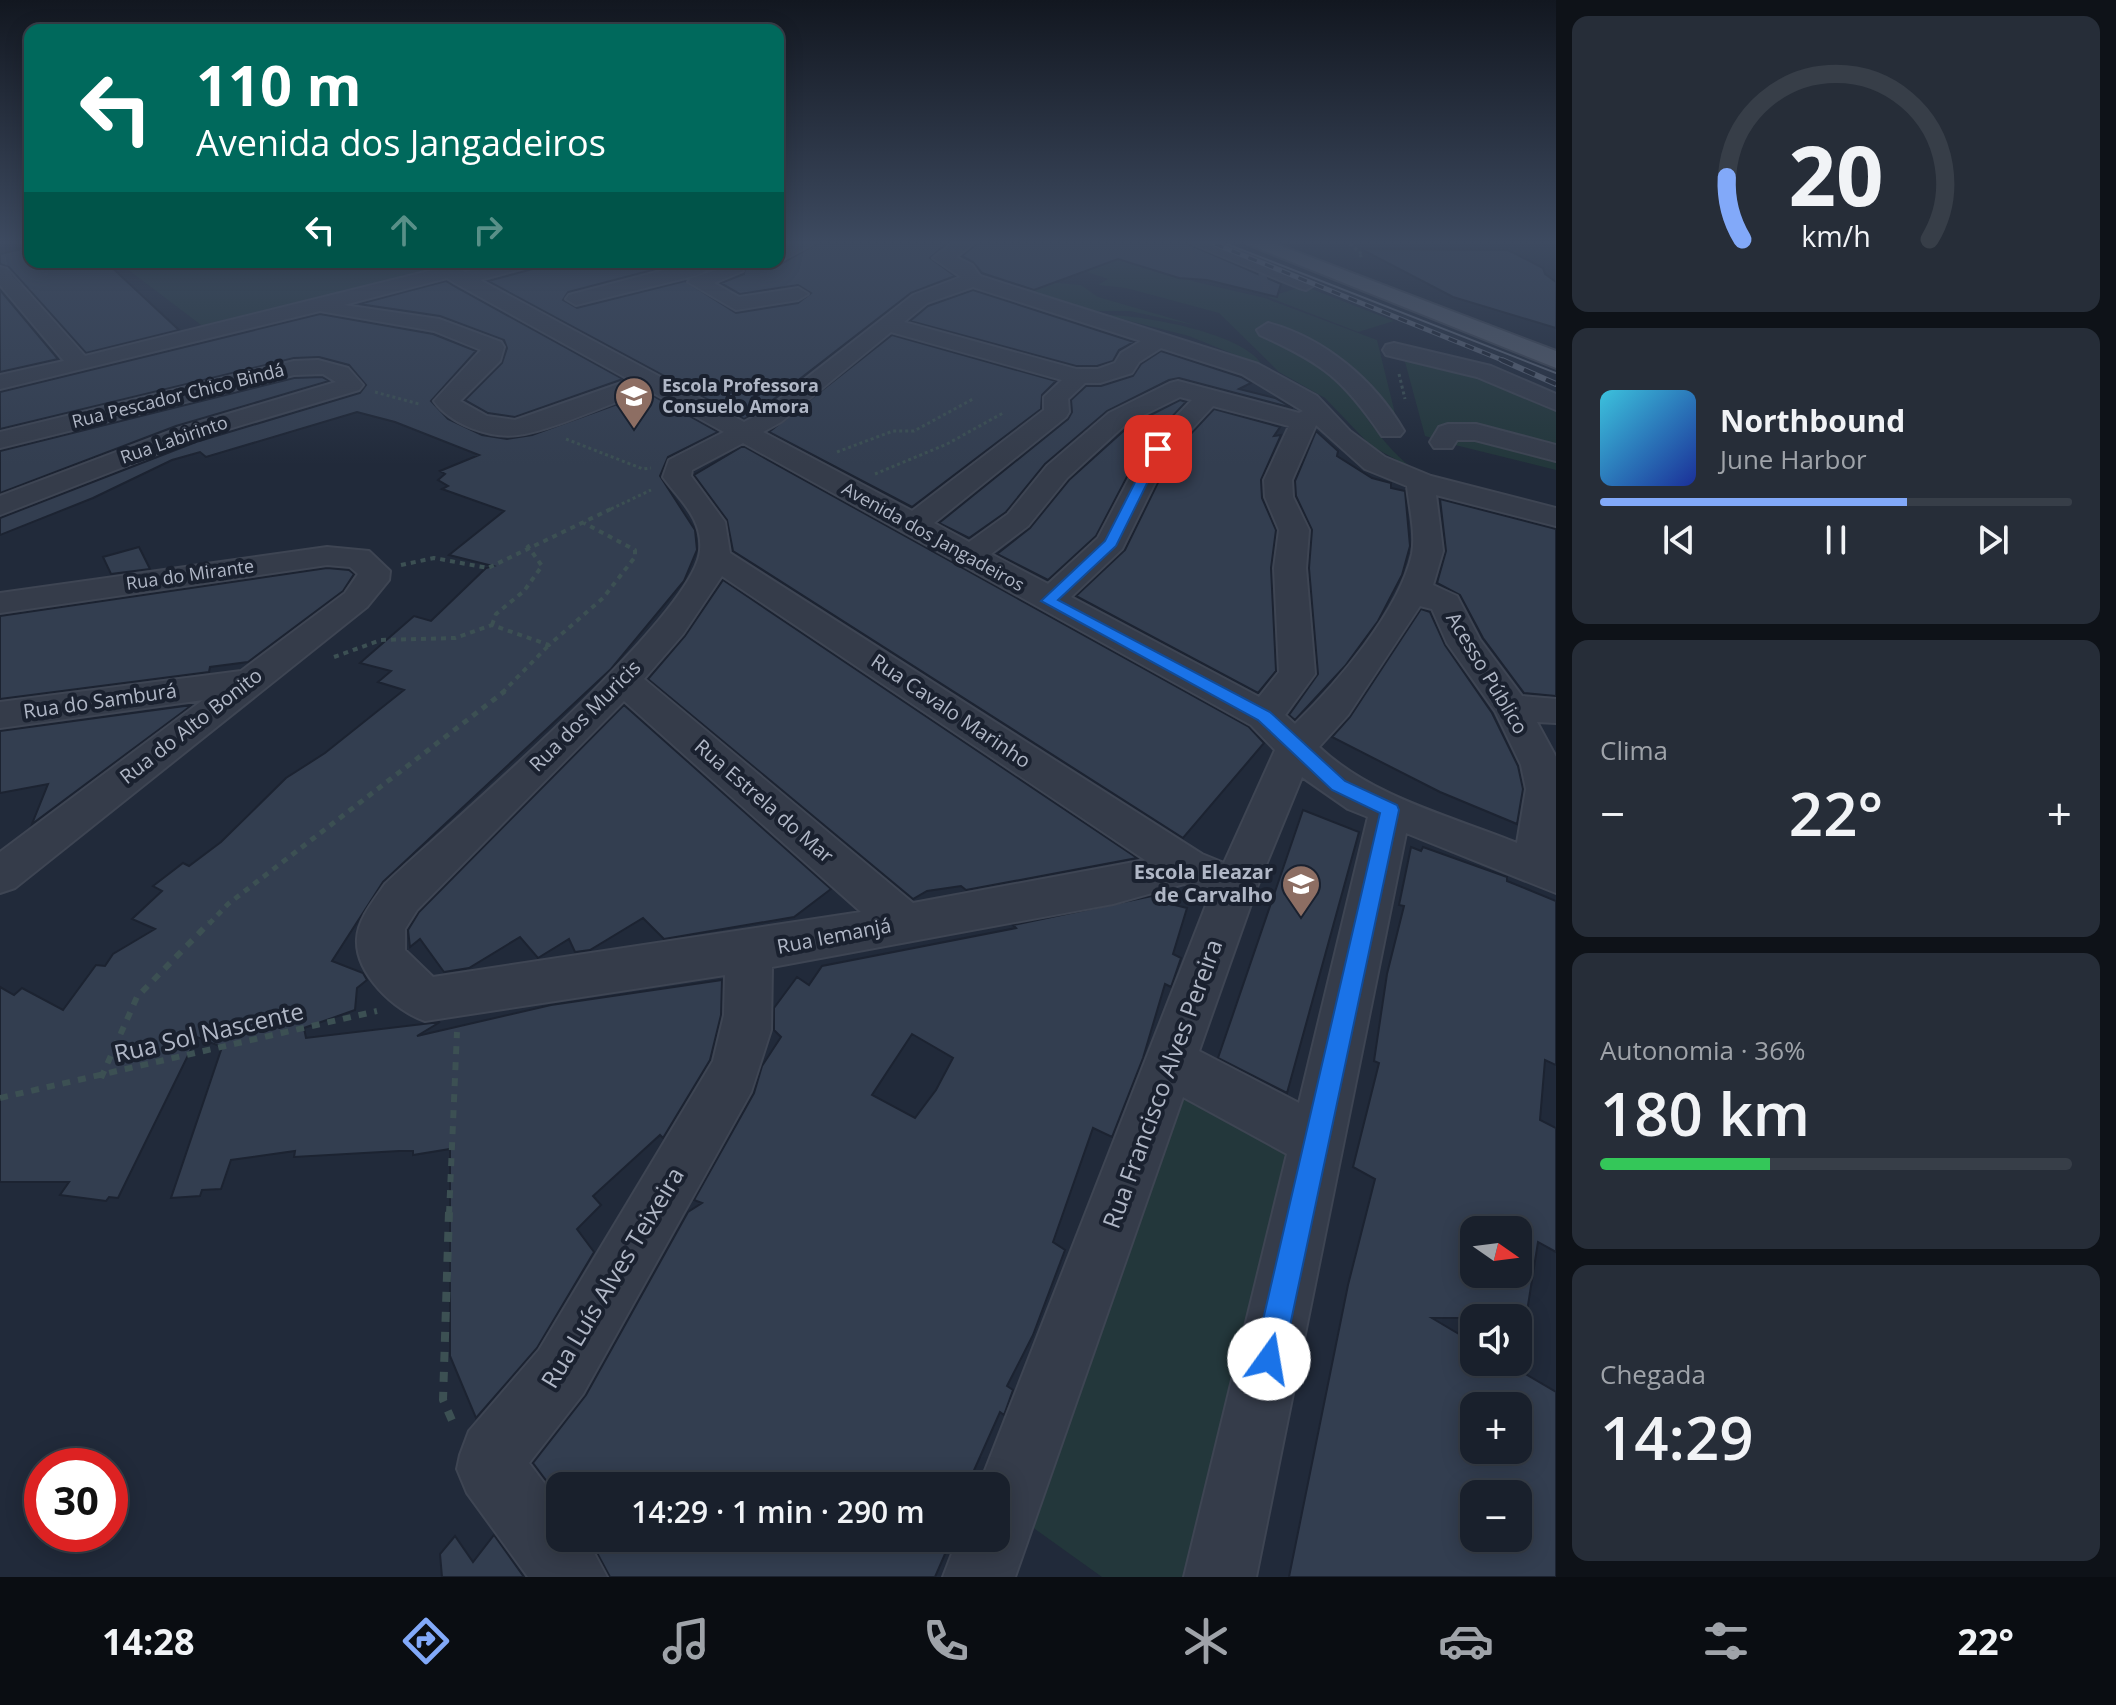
<!DOCTYPE html>
<html lang="pt">
<meta charset="utf-8">
<style>
:root{--surface:#19202c;--page:#262d38;--text:#f1f3f6;--muted:#9fa3a9;--line:#373e48;--accent:#82a9f9}
body{margin:0;font-family:"Open Sans",sans-serif;background:var(--page);color:var(--text);height:100vh;display:flex;flex-direction:column;font-size:30px;white-space:nowrap}
*{box-sizing:border-box;margin:0}
p{font-size:26px;color:var(--muted)}
.icon{flex:none;width:44px;height:44px;fill:none;stroke:currentColor;stroke-width:2;stroke-linecap:round;stroke-linejoin:round}
.map{position:relative;flex:1;overflow:hidden}
.sheet{display:flex;flex-direction:column;gap:16px;padding:16px;background:#0e1218;width:560px}
.sheet>*{flex:none}
.top-card{position:absolute;left:24px;top:24px;width:760px;height:244px;border-radius:16px;box-shadow:0 4px 20px #0003,0 0 0 2px var(--line);background:#00695c;color:#fff;overflow:hidden}
.needle{width:52px;rotate:104deg}
.fabs{position:absolute;left:1460px;top:1216px;display:grid;gap:16px}
.fabs a{display:grid;place-items:center;width:72px;height:72px;border-radius:16px;background:var(--surface);box-shadow:0 4px 20px #0003,0 0 0 2px var(--line);font-size:40px}
.speed{position:absolute;left:24px;top:1448px;display:flex;gap:16px;font-size:40px;font-weight:700;text-align:center}
.speed>*{display:grid;place-content:center;width:104px;height:104px;border-radius:50%;background:var(--surface);box-shadow:0 4px 20px #0003,0 0 0 2px var(--line);line-height:1}
.speed .limit{border:12px solid #d22;background:#fff;color:#111}
.pin{position:absolute;display:grid;place-items:center;width:68px;height:68px;color:#fff;margin:-34px;border-radius:16px;box-shadow:0 4px 12px #0006}
.me{position:absolute;width:88px;margin:-44px;rotate:13deg;stroke-linejoin:round;filter:drop-shadow(0 0 6px #0008)}
.turn{display:flex;align-items:center;gap:28px;height:168px;padding:0 40px;font-size:36px}
.turn .icon{width:104px;height:104px;stroke-width:2.5}
.turn b{display:block;font-size:56px;line-height:68px}
.lanes{display:flex;align-items:center;height:76px;padding:0 40px;background:#0003;justify-content:center;gap:40px;direction:ltr}
.lanes .off{opacity:.35}
.big{font-size:60px;font-weight:600;line-height:1.1}
.sheet .widget{flex:1;display:flex;flex-direction:column;justify-content:center;gap:12px;min-width:0;padding:0 28px;border-radius:16px;background:var(--page)}
.sheet .dial{align-items:center;gap:0}
.dial svg{height:208px;overflow:visible;fill:none;stroke:var(--line);stroke-width:7;stroke-linecap:round;text-anchor:middle}
.dial text{fill:var(--text);stroke:none}
.song{display:flex;align-items:center;gap:24px}
.cover{width:96px;height:96px;border-radius:12px;background:linear-gradient(135deg,hsl(190 70% 55%),hsl(230 70% 35%))}
.played{height:8px;border-radius:4px;background:linear-gradient(90deg,var(--accent) 65%,var(--line) 65%)}
.keys{display:flex;justify-content:space-around;direction:ltr}
.heat{display:flex;justify-content:space-between;align-items:center;font-size:44px;direction:ltr}
.charge{height:12px;border-radius:6px;background:linear-gradient(90deg,#34c759 36%,var(--line) 0)}
.trip{position:absolute;left:546px;top:1472px;width:464px;height:80px;border-radius:16px;background:var(--surface);box-shadow:0 4px 20px #0003,0 0 0 2px var(--line);font-weight:600;line-height:80px;text-align:center}
.tabs{display:flex;height:128px;justify-content:space-around;align-items:center;background:#0a0d12;color:var(--muted)}
.tabs .icon{width:56px;height:56px}
.tabs .current{color:var(--accent)}
.tabs b{font-size:36px;color:var(--text)}
main{display:flex;flex:1;min-height:0}
.map>svg:first-child{display:block}
.green{fill:#23373b}
.building{fill:#333e50;stroke:#1c2331;stroke-width:2;fill-rule:evenodd}
.lines{fill:none;stroke-linecap:round;stroke-linejoin:round}
.minor-tunnel{stroke:#363f4f;stroke-width:20;stroke-dasharray:20 10;stroke-linecap:butt}
.minor-casing{stroke:#3e4553;stroke-width:4}
.major-casing{stroke:#3e4553;stroke-width:4}
.path-far4{stroke:#3c5053;stroke-width:3;stroke-dasharray:3 3;stroke-linecap:butt}
.path-far3{stroke:#3c5053;stroke-width:4;stroke-dasharray:5 5;stroke-linecap:butt}
.path-far2{stroke:#3c5053;stroke-width:5;stroke-dasharray:6 6;stroke-linecap:butt}
.path-far1{stroke:#3c5053;stroke-width:6;stroke-dasharray:8 8;stroke-linecap:butt}
.path{stroke:#3c5053;stroke-width:8;stroke-dasharray:10 10;stroke-linecap:butt}
.minor{fill:#353c4a;fill-rule:evenodd}
.major{fill:#535b6a;fill-rule:evenodd}
.tram{stroke:#576071;stroke-width:2}
.rail-far1-casing{stroke:#576071;stroke-width:5}
.rail-casing{stroke:#576071;stroke-width:6}
.rail-far1{stroke:#1a212f;stroke-width:3;stroke-dasharray:9;stroke-linecap:butt}
.rail{stroke:#1a212f;stroke-width:4;stroke-dasharray:12;stroke-linecap:butt}
.route{fill:#1a73e8;stroke:#114b97;stroke-width:2}
.labels{text-anchor:middle;stroke-width:8;stroke-linejoin:round;paint-order:stroke}
.far-poi-label{font-size:18px;font-weight:bold;fill:#b0b7c6;stroke:#1a212f;text-anchor:start}
.far-street-label{font-size:18px;fill:#b0b7c6;stroke:#1a212f}
.street-label{font-size:20px;fill:#b0b7c6;stroke:#1a212f}
.poi-label{font-size:20px;font-weight:bold;fill:#b0b7c6;stroke:#1a212f;text-anchor:end}
.near-street-label{font-size:24px;fill:#b0b7c6;stroke:#1a212f}
</style>
<main>
<div class="map">
<svg width="1556" height="1577" viewBox="0 0 1556 1577">
<rect width="100%" height="100%" fill="#212a3a"/>
<path class="green" d="M1076,244L1196,282L1265,298L1377,340L1399,430C1376,390 1359,369 1318,346C1346,384 1376,441 1412,468L1371,446L1325,398L1279,372L1219,313L1126,288L1098,285L1108,279L1070,266Z
M118,262H412L432,273L209,331Z
M1045,282L1081,285L1098,297L1198,326L1130,311H1094L1019,290L1038,287Z
M1304,286L1394,321L1358,332L1268,297Z
M1106,315C1142,315 1245,333 1263,366L1189,336Z
M1404,358L1477,375L1556,408V447L1468,424L1435,439L1425,436Z
M1454,435L1556,456V470L1451,444Z
M1180,1085L1294,1142L1187,1577H1102L1028,1524Z"/>
<path class="building" d="M816,244H946L930,258L955,276L911,293L761,409L744,419L488,281L533,269L537,262H683L568,292L563,300L577,308L685,281L736,313L798,303L811,293L798,285L740,294L721,283L744,274L745,269L734,262L719,266L723,262H775L779,265Z
M976,244H1188L1281,284L1277,297L1207,280L1179,278L1118,259L1034,290L982,273L973,262L962,256Z
M30,247V262H106L179,330L86,353L9,267L0,264V254Z
M1361,249L1508,250L1543,268L1545,274L1556,282V328L1453,297Z
M446,281L454,286L623,379L515,417L488,413L465,400L502,363L507,348L504,340L440,316L359,304Z
M0,290L58,359L0,372Z
M973,290L1134,342L1119,350L1113,361L1097,366H1076L910,321L928,306Z
M320,314L433,334L476,351L431,401L448,419L482,435L507,439L532,435L648,393L718,432L668,457L660,476L695,530L697,550L684,581L611,669L383,882L332,961L363,973L367,980L357,988L355,1010L304,1028L306,1038L440,1022L417,1036L551,1005L722,980L721,1015L710,1060L663,1138L660,1135L593,1196L601,1205L577,1229L594,1252L537,1348L476,1418L450,1356V1149L413,1155V1151H399L294,1157L295,1151L231,1160L221,1189L202,1190L200,1196L171,1198L222,1047L197,1037L118,1198L109,1197L106,1201L60,1195L69,1182H0V987L14,995L22,988L63,1010L96,965L105,966L113,954L155,929L132,919L162,891L153,886L183,863L189,866L221,842L286,778L325,753L404,690L378,682L391,671L360,663L414,616L431,621L486,568L493,566L449,555L504,511L442,489L448,486L438,480L445,474L440,471L479,455L395,422L357,412L206,457L200,452L172,460L93,498L0,535V518L196,442L360,393L366,385L349,365L319,357L294,358L0,429V392Z
M892,335L1056,381L1042,395L1041,409L912,507L769,432Z
M1161,351L1241,377L1251,383L1239,389L1275,398L1293,408L1179,378L1169,380L1107,411L1045,464L1006,512L969,538L939,523L1068,419L1072,412L1071,400L1086,386H1101L1133,376L1141,364Z
M322,377L329,381L176,426L0,493V451L294,378Z
M1180,400L1186,402L1142,448L1096,536L1048,580L997,554L1030,528L1069,480L1129,426Z
M1214,409L1280,427L1274,436L1281,435L1261,480L1262,498L1276,530L1271,568L1276,671L1258,693L1076,596L1125,550L1172,454Z
M1316,431L1338,451L1337,456L1372,478L1391,483V488L1405,491L1410,546L1402,575L1378,621L1345,666L1295,720L1289,715L1318,674L1309,568L1312,530L1296,496L1295,481Z
M743,446L1249,727L1264,743L1183,838L733,551L727,520L694,475Z
M1440,499L1556,529V696L1524,693L1483,638L1460,595L1437,583L1446,551Z
M139,547L150,569L111,574L103,557Z
M327,568L349,570L354,574L343,591L248,662L210,667L209,672L0,699V616Z
M723,580L1137,858L966,890L961,886L927,891L913,899L648,679L685,636Z
M1421,609L1430,612L1445,645L1492,713L1518,766L1523,789L1517,824L1440,792L1332,737L1350,717Z
M192,705L32,824L48,784L0,793V731Z
M624,705L831,889L794,917L664,939L643,918L590,950L575,952L569,939L538,958L520,937L469,968L444,972L420,939L410,947L408,930L419,912Z
M1303,810L1359,832L1287,1093L1218,1058Z
M1411,847L1421,851L1423,847L1507,877V881L1556,901V1065L1545,1060L1540,1120L1556,1128V1252L1538,1242L1526,1318H1432L1474,1343V1362H1505L1556,1392V1577H1289L1348,1285L1375,1179L1353,1167L1379,1063L1374,1061L1387,974L1404,906L1399,905ZM1474,1230H1518V1274H1474ZM1474,1406H1518V1450H1474ZM1474,1494H1518V1538H1474Z
M1152,896L1159,901L1187,908L1173,954L1181,958L1171,987L1165,984L1143,1058L1112,1137L1093,1128L1053,1242L1065,1250L1033,1335L1007,1386L1013,1390L1004,1415L1000,1412L967,1486H560V1499L533,1463L586,1395L688,1212L702,1203L694,1200L754,1093L762,1066L781,1037L774,1030V1008L797,977L809,985L822,966L1016,928L1013,925ZM912,1034L953,1058L936,1090L915,1118L872,1095Z
M494,1535L524,1577H442L440,1554L455,1536L473,1562Z
M589,1538H952L935,1577H610Z"/>
<g class="lines">
<path class="minor-tunnel" d="M1190,257L1195,255
M1261,283L1268,281"/>
<defs>
<path id="minor" d="M788,244H813L778,262V249Z
M951,244H973L956,257L972,265L980,276L1258,364L1317,396L1350,431L1385,457L1431,476L1556,508V526L1436,495L1443,551L1433,585L1457,596L1480,640L1522,696L1556,699V723L1537,722L1556,757V893L1406,833L1256,1577H1184L1287,1154L1183,1097L1015,1577H943L958,1538H996V1486H979L1210,895L1184,884L1113,904L772,967L771,1030L751,1092L583,1394L529,1463L560,1504V1538H586L607,1577H528L467,1493L457,1469L460,1455L469,1431L539,1350L713,1061L724,1015L725,975L425,1021C395,1011 355,974 357,939C358,919 374,900 385,884C445,827 693,618 700,551C703,518 680,501 663,477L669,460L724,432L648,390C613,402 551,431 518,435C490,439 450,424 434,401L481,350L434,331L320,311L0,389V375L64,361L0,285V267L7,269L85,356L433,270L423,262H446L465,272L503,262H534L532,266L480,280L744,422L763,412L913,295L961,277L933,258ZM447,278L455,283L630,380L515,420L487,416L460,401L500,361L504,347L501,342L439,319L344,305ZM973,287L1141,341L1121,353L1115,363L1098,369H1076L904,322L927,303ZM891,332L1062,380L1044,397V410L912,511L763,432L781,422ZM1161,348L1242,374L1303,411L1299,413L1178,381L1170,383L1109,413L1047,466L1008,514L969,542L934,523L1066,417L1069,412L1068,399L1085,383H1100L1132,373L1139,362ZM1180,397L1192,400L1145,449L1098,538L1048,584L991,554L1028,526L1067,478L1127,423ZM1213,406L1289,426L1264,480L1265,497L1279,530L1274,568L1279,672L1259,697L1071,597L1122,549L1170,452ZM1316,425L1365,469L1407,486C1409,506 1416,534 1412,554C1399,612 1337,683 1295,724L1285,715L1315,674L1306,568L1309,530L1293,497L1292,480ZM743,443L1251,725L1275,750L1224,863L1202,854L730,553L725,522L691,476L692,470ZM722,576L1145,860L913,903L644,679L683,634ZM1420,606L1432,609L1447,643L1495,711L1521,765L1526,789L1517,843C1450,816 1372,797 1319,747L1348,715ZM624,701L861,912L433,977L405,950V929L417,910ZM1302,777L1348,809L1368,817L1299,1103L1199,1051L1257,887Z
M1193,244H1220L1316,284L1306,290L1299,288Z
M695,262H720L698,275L576,305L566,299L569,295Z
M733,265L740,267L743,271L714,283L739,297L798,288L808,294L798,300L736,310L688,282L691,278Z
M1268,323C1325,338 1375,381 1404,431L1400,436H1382C1343,379 1324,364 1260,335L1257,330Z
M1394,343L1491,366L1556,394V410L1477,377L1386,355L1383,350L1386,345Z
M318,360L348,368L363,385L359,390L195,439L0,515V496L177,429L336,382L323,374L294,375L0,448V432L294,361Z
M1448,424H1476L1556,445V461L1475,440H1457L1452,448H1434L1430,442L1439,427Z
M327,547L369,551L390,571L389,580L367,607L15,888L0,893V852L203,700L0,728V702L241,671L345,593L358,574L350,567L327,565L0,613V593Z"/>
<path id="major" d="M1247,244H1276L1556,351V368Z"/>
</defs>
<use href="#minor" class="minor-casing"/>
<use href="#major" class="major-casing"/>
<path class="path-far4" d="M1350,244L1363,255L1358,257
M1399,374L1405,399
M375,392L419,404
M566,439L643,469L651,468
M837,452L893,431H914L973,399
M875,474L947,444L1003,413
M611,509L651,490"/>
<path class="path-far3" d="M401,565L434,558L488,568L615,507
M492,625L496,614L524,591L542,566L527,545
M334,657L381,640L455,638L492,625L549,645L603,598L635,557V550L584,523
M502,693L549,645"/>
<path class="path-far2" d="M209,924L228,904L505,691"/>
<path class="path-far1" d="M101,1078L137,997L210,922
M0,1098L377,1011
M449,1214L457,1032"/>
<path class="path" d="M449,1212L443,1400L455,1427"/>
<use href="#minor" class="minor"/>
<use href="#major" class="major"/>
<path class="tram" d="M1227,244L1556,373"/>
<defs>
<path id="rail-far1" d="M1215,244L1507,362"/>
<path id="rail" d="M1502,360L1556,384"/>
</defs>
<use href="#rail-far1" class="rail-far1-casing"/>
<use href="#rail" class="rail-casing"/>
<use href="#rail-far1" class="rail-far1"/>
<use href="#rail" class="rail"/>
</g>
<linearGradient id="sky" x2="0" y2="1"><stop stop-color="#121720"/><stop offset="0.52" stop-color="#3d4a60"/><stop offset="1" stop-color="#3d4a60" stop-opacity="0"/></linearGradient>
<rect width="1556" height="465" fill="url(#sky)"/>
<path class="route" d="M1158,446L1164,449L1116,546L1058,600L1270,712L1345,781L1397,805L1399,810L1283,1359L1279,1369L1269,1373L1259,1369L1254,1359L1380,813L1332,790L1258,720L1041,601L1105,541L1152,449Z"/>
<defs>
<symbol id="school-pin" viewBox="-11 -11 22 30"><path d="M0 17L-7.5 6A9.5 9.5 0 1 1 7.5 6Z" fill="#8d6e63" stroke="#1a212f"/><path d="M0-5L7-2L0 1L-7-2ZM-4 1L0 2.5L4 1V4Q0 6-4 4Z" fill="#fff"/></symbol>
</defs>
<g fill-rule="evenodd">
<use href="#school-pin" x="612" y="374" width="44" height="60"/>
<use href="#school-pin" x="1279" y="862" width="44" height="60"/>
</g>
<g class="labels">
<g class="far-poi-label">
<text x="662" y="392">Escola Professora<tspan x="662" dy="21">Consuelo Amora</tspan></text>
</g>
<g class="far-street-label">
<text transform="translate(178 396) rotate(-14)" y="6">Rua Pescador Chico Bindá</text>
<text transform="translate(174 440) rotate(-19)" y="6">Rua Labirinto</text>
<text transform="translate(933 537) rotate(29)" y="6">Avenida dos Jangadeiros</text>
<text transform="translate(190 575) rotate(-8)" y="6">Rua do Mirante</text>
</g>
<g class="street-label">
<text transform="translate(1487 673) rotate(59)" y="7">Acesso Público</text>
<text transform="translate(100 701) rotate(-8)" y="7">Rua do Samburá</text>
<text transform="translate(951 711) rotate(34)" y="7">Rua Cavalo Marinho</text>
<text transform="translate(585 716) rotate(-45)" y="7">Rua dos Muricis</text>
<text transform="translate(191 726) rotate(-38)" y="7">Rua do Alto Bonito</text>
<text transform="translate(764 801) rotate(41)" y="7">Rua Estrela do Mar</text>
<text transform="translate(834 936) rotate(-11)" y="7">Rua Iemanjá</text>
</g>
<g class="poi-label">
<text x="1273" y="879">Escola Eleazar<tspan x="1273" dy="23">de Carvalho</tspan></text>
</g>
<g class="near-street-label">
<text transform="translate(209 1033) rotate(-13)" y="8">Rua Sol Nascente</text>
<text transform="translate(1163 1084) rotate(-70)" y="8">Rua Francisco Alves Pereira</text>
<text transform="translate(613 1278) rotate(-59)" y="8">Rua Luís Alves Teixeira</text>
</g>
</g>
</svg>
<div class="fabs">
<a><svg class="needle" viewBox="-14 -14 28 28"><path d="M0-13l5 13h-10z" fill="#e53935"/><path d="M0 13l5-13h-10z" fill="#9fa3a9"/></svg></a>
<a><svg class="icon" aria-label="sound" viewBox="0 0 24 24"><path d="M4 9h4l5-4v14l-5-4H4zM17 9q2 3 0 6"/></svg></a>
<a>+</a>
<a>−</a>
</div>
<div class="speed"><div class="limit">30</div></div>
<div class="pin" style="left:1158px;top:449px;background:#d93025"><svg class="icon" aria-label="arrive" viewBox="0 0 24 24"><path d="M6 21V4h12l-3 4 3 4H6"/></svg></div>
<svg class="me" style="left:1269px;top:1359px" viewBox="-20 -20 40 40"><circle r="19" fill="#fff"/><path d="M0-13L10 11 0 6-10 11z" fill="#1a73e8"/></svg>
<div class="trip">14:29 · 1 min · 290 m</div>
<div class="top-card">
<div class="turn"><svg class="icon" aria-label="left" viewBox="0 0 24 24"><path d="M17 20v-9H6M10 6l-5 5 5 5"/></svg><div><b>110 m</b>Avenida dos Jangadeiros</div></div>
<div class="lanes"><svg class="icon" aria-label="left" viewBox="0 0 24 24"><path d="M17 20v-9H6M10 6l-5 5 5 5"/></svg><svg class="icon off" aria-label="ahead" viewBox="0 0 24 24"><path d="M12 20V5M6 11l6-6 6 6"/></svg><svg class="icon off" aria-label="right" viewBox="0 0 24 24"><path d="M7 20v-9h11M14 6l5 5-5 5"/></svg></div>
</div>
</div>
<section class="sheet">
<div class="widget dial"><svg viewBox="0 0 100 80">
<path d="M14 69A42 42 0 1 1 86 69"/>
<path d="M14 69A42 42 0 0 1 8 45" stroke="#82a9f9"/>
<text x="50" y="56" font-size="32" font-weight="700">20</text>
<text x="50" y="72" font-size="11">km/h</text>
</svg></div>
<div class="widget">
<div class="song"><i class="cover"></i><div><b>Northbound</b><p>June Harbor</p></div></div>
<div class="played"></div>
<div class="keys"><svg class="icon" aria-label="previous" viewBox="0 0 24 24"><path d="M18 5L8 12l10 7zM5 5v14"/></svg><svg class="icon" aria-label="pause" viewBox="0 0 24 24"><path d="M8 5v14M16 5v14"/></svg><svg class="icon" aria-label="next" viewBox="0 0 24 24"><path d="M6 5l10 7-10 7zM19 5v14"/></svg></div>
</div>
<div class="widget"><p>Clima</p>
<div class="heat"><a>−</a><b class="big">22°</b><a>+</a></div>
</div>
<div class="widget"><p>Autonomia · 36%</p><b class="big">180 km</b><div class="charge"></div></div>
<div class="widget"><p>Chegada</p><b class="big">14:29</b></div>
</section>
</main>
<nav class="tabs">
<b>14:28</b>
<svg class="icon current" aria-label="directions" viewBox="0 0 24 24"><path d="M12 3l9 9-9 9-9-9zM9 14v-3h6M13 9l2 2-2 2"/></svg>
<svg class="icon" aria-label="music" viewBox="0 0 24 24"><path d="M9 18V5l10-2v13"/><circle cx="6" cy="18" r="3"/><circle cx="16" cy="16" r="3"/></svg>
<svg class="icon" aria-label="phone" viewBox="0 0 24 24"><path d="M5 4h4l2 5-3 2q2 4 5 5l2-3 5 2v4C11 20 4 13 5 4z"/></svg>
<svg class="icon" aria-label="climate" viewBox="0 0 24 24"><path d="M12 3v18M4 7l16 10M4 17L20 7"/></svg>
<svg class="icon" aria-label="car" viewBox="0 0 24 24"><path d="M5 17H2v-5l4-1 3-4h7l3 4 3 1v5h-3M9 17h6M6 11h13"/><circle cx="7" cy="17" r="2"/><circle cx="17" cy="17" r="2"/></svg>
<svg class="icon" aria-label="filters" viewBox="0 0 24 24"><path d="M4 7h16M4 17h16"/><circle cx="9" cy="7" r="2"/><circle cx="15" cy="17" r="2"/></svg>
<b>22°</b>
</nav>
